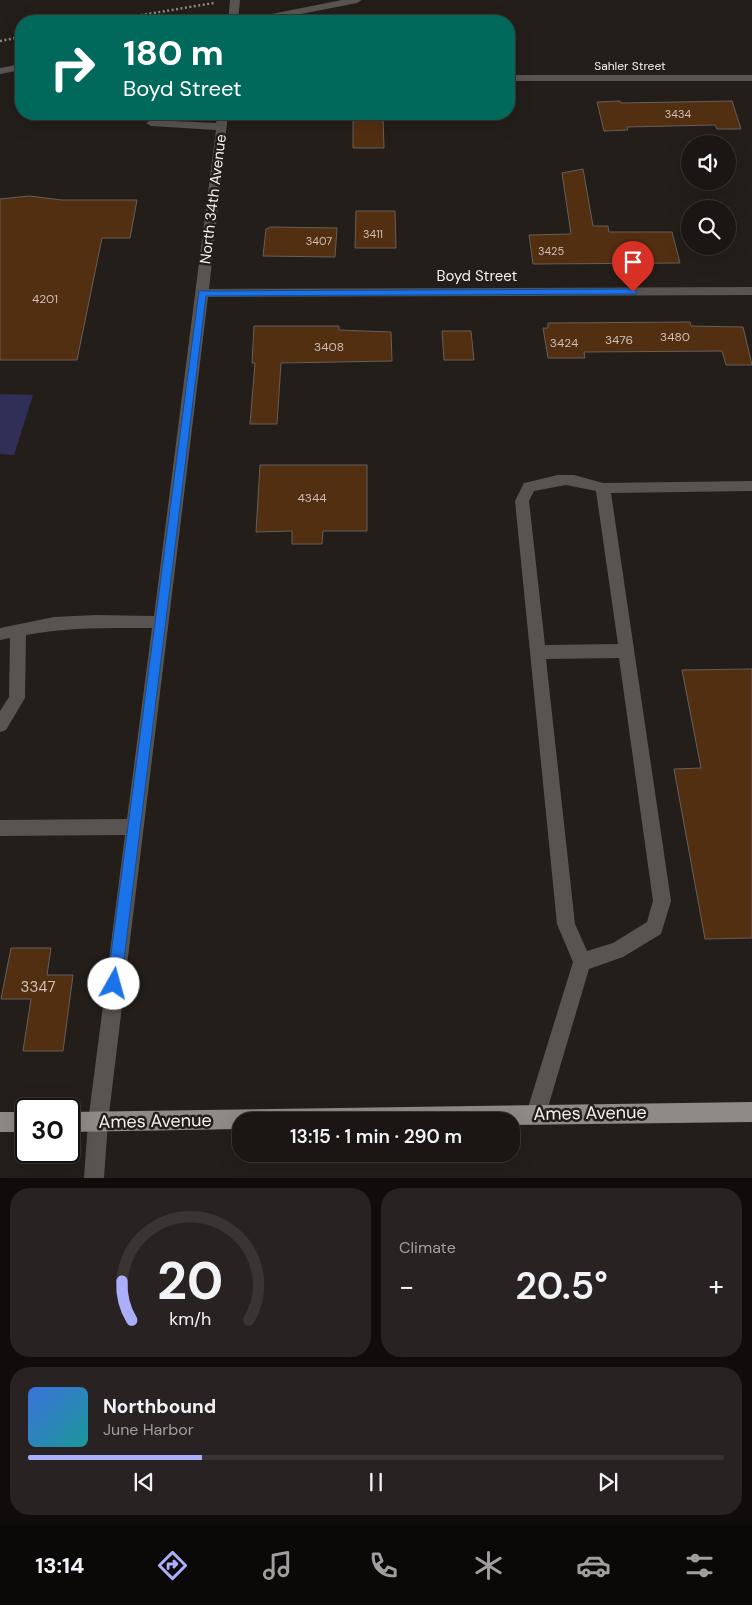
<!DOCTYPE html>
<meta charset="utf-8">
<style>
:root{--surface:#1b1614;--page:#282322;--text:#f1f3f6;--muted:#a09fa0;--line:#393534;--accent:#abaffb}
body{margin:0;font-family:"DM Sans",sans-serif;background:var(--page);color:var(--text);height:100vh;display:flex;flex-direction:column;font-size:19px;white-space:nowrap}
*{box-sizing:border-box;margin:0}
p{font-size:16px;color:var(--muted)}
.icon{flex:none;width:28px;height:28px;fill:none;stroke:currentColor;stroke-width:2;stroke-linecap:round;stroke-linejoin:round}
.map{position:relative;height:1178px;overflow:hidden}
.side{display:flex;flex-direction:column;gap:10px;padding:10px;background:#0f0c0b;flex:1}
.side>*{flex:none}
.guide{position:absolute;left:15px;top:15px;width:500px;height:105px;border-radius:20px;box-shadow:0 5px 20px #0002,0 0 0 1px var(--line);background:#00695c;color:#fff;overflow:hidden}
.controls{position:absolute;left:681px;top:135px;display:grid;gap:10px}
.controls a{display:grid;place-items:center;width:55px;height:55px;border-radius:50%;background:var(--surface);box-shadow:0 5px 20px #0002,0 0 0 1px var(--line);font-size:25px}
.speed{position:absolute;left:15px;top:1098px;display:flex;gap:10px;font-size:25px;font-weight:700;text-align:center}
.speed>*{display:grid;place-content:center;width:65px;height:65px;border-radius:50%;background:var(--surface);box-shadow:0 5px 20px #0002,0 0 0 1px var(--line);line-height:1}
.speed .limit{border:2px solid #111;border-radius:8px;background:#fff;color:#111}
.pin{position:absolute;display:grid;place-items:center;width:42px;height:42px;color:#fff;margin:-51px -21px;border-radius:50% 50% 50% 0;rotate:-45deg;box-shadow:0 0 5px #0007}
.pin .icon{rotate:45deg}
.me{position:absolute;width:55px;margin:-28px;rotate:7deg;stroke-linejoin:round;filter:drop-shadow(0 0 4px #0008)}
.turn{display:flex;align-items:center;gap:18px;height:105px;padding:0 25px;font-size:22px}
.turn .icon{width:65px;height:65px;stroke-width:2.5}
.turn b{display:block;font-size:35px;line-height:42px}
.big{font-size:38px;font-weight:600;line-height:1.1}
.side .card{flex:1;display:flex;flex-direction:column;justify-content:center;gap:8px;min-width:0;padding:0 18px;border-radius:20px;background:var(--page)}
.side .dial{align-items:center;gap:0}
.dial svg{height:130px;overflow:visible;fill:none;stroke:var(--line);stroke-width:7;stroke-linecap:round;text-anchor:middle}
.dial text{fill:var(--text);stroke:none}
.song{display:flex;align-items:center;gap:15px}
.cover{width:60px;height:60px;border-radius:8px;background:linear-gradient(135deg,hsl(220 70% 55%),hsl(180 70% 35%))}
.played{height:5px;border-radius:2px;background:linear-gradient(90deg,var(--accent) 25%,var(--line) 25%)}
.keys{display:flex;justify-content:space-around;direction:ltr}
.heat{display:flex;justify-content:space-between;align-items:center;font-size:28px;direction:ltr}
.side .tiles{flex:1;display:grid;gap:10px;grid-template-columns:1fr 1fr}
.card:last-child{grid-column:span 2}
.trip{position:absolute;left:232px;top:1112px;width:288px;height:50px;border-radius:20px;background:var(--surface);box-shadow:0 5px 20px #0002,0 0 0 1px var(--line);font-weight:600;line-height:50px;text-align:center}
.tabs{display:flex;height:80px;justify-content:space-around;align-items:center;background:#0b0908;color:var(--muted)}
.tabs .icon{width:35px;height:35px}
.tabs .active{color:var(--accent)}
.tabs b{font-size:22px;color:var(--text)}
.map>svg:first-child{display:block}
.green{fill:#2f2f57}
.building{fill:#532f12;stroke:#655e5a}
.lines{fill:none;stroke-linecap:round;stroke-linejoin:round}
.path{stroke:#8f8a87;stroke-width:2.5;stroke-dasharray:2 2.5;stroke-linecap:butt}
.minor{fill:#585452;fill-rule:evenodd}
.major{fill:#908a86;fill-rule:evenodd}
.route{fill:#1a73e8;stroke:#114b97}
.labels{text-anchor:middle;stroke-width:5;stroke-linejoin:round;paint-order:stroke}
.far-number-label{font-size:11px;fill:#ccc0b8}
.far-street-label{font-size:12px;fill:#f5f1ef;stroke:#241e1a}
.number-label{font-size:12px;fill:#ccc0b8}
.street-label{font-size:15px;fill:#f5f1ef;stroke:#241e1a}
.near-number-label{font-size:15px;fill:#ccc0b8}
.near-street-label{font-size:18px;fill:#f5f1ef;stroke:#241e1a}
</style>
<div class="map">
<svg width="752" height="1178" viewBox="0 0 752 1178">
<rect width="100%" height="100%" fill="#241e1a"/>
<path class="green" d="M0,394L33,395L14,455L0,454Z"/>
<path class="building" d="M620,101L621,103L732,101L741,129H717L715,125L627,127L628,130L604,131L597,102Z
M353,116H383L384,148H353Z
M583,169L593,226H608L609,232H672L680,263L533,264L529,235L571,234L562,173Z
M29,196L62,200H137L130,238H102L77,360H0V199Z
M356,211H395L396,248H355Z
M271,227L337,228L335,257L263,256L266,229Z
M690,322L691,326L743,327L752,365H726L722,351L584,352L585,358H548L543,328H548V323Z
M254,326H339V330L391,332L392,361L281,363L277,424H250L255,363H252Z
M442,331H471L474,360H444Z
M260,465H367V531H323L322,544H292V531L256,532Z
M752,669V938L705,939L674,769L701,768L682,670Z
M11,948H51L47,975H73L63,1051H23L31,999H1Z"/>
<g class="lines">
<path class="path" d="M105,21L214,3
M0,41L21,37"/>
<path class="minor" d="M230,0H240L238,21H228Z
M342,0H362L357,3L265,21H246L251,18Z
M21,64V70L0,74V68Z
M509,75H752V81H509Z
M218,114H228L209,289L752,287V295L208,297L108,1122L104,1178H84L88,1122L125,835L0,836V820L127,819L152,628C109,628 68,627 26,635L25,698L6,730L0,732V711L9,697L10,638L0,640V628L54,617L96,615L154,616L216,130L151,126L146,123L151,120L216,123Z
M558,475H574L603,483L752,481V491L611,493L671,901L661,934L623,957L589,969L546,1114L543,1121L536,1124L529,1121L526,1114L573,962L557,924L515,501L524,483ZM566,485L596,491L618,644L545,645L529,501L534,491ZM619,658L653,901L647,922L613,943L587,951L575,924L546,659Z"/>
<path class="major" d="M752,1102V1122L511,1125V1121H241V1129L69,1132V1112Z
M0,1112H26V1132H0Z"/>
</g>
<path class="route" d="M633,289L637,292L636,294L206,296L121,984L119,989L114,991L109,989L107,984L199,291Z"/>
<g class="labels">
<g class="far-number-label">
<text x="678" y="118">3434</text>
<text x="373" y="238">3411</text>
<text x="319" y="245">3407</text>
<text x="551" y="255">3425</text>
</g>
<g class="far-street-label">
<text x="630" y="70">Sahler Street</text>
</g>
<g class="number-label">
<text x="45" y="303">4201</text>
<text x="675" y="341">3480</text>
<text x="619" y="344">3476</text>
<text x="564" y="347">3424</text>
<text x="329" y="351">3408</text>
<text x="312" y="502">4344</text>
</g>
<g class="street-label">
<text transform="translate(213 199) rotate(-83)" y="5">North 34th Avenue</text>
<text x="477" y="281">Boyd Street</text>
</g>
<g class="near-number-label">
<text x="38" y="992">3347</text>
</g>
<g class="near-street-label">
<text transform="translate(590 1113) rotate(-1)" y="6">Ames Avenue</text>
<text transform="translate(155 1121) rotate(-1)" y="6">Ames Avenue</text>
</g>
</g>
</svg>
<div class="controls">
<a><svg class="icon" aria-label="sound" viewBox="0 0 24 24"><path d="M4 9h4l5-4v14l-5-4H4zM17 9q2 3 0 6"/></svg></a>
<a><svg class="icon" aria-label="search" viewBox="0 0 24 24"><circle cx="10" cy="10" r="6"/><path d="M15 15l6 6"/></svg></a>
</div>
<div class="speed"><div class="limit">30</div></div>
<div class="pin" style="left:633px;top:292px;background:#d93025"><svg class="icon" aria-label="arrive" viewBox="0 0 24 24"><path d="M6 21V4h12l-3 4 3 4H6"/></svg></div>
<svg class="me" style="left:114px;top:984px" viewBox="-20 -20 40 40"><circle r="19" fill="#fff"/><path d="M0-13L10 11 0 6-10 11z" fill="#1a73e8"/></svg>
<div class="trip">13:15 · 1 min · 290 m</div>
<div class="guide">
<div class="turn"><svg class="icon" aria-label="right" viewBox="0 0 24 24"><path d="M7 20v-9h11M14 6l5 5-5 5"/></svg><div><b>180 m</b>Boyd Street</div></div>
</div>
</div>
<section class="side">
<div class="tiles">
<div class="card dial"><svg viewBox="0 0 100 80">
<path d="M14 69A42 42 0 1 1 86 69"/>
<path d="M14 69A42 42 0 0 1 8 45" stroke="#abaffb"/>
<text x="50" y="56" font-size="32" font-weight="700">20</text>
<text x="50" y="72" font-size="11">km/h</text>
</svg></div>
<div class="card"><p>Climate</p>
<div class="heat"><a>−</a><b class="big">20.5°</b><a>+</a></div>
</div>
<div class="card">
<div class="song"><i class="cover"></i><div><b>Northbound</b><p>June Harbor</p></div></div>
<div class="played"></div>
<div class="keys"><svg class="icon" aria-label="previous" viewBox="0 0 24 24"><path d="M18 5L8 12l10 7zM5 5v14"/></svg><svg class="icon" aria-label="pause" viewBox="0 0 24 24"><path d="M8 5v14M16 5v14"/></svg><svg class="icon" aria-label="next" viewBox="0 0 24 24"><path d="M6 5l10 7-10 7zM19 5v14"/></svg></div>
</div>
</div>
</section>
<nav class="tabs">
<b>13:14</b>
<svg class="icon active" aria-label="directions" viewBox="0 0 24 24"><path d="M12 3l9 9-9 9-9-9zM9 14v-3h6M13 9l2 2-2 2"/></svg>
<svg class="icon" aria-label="music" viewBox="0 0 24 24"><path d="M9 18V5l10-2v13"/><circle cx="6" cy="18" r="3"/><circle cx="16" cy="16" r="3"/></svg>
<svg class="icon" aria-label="phone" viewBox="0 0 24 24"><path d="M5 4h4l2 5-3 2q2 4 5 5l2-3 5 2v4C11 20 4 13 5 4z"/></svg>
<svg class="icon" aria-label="climate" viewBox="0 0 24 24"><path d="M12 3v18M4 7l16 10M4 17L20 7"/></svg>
<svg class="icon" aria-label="car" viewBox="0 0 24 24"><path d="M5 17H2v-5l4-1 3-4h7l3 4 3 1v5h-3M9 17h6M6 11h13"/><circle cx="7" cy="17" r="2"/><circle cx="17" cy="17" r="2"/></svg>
<svg class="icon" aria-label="filters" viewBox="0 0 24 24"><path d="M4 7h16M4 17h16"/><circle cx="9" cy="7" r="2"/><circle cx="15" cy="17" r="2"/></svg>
</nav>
